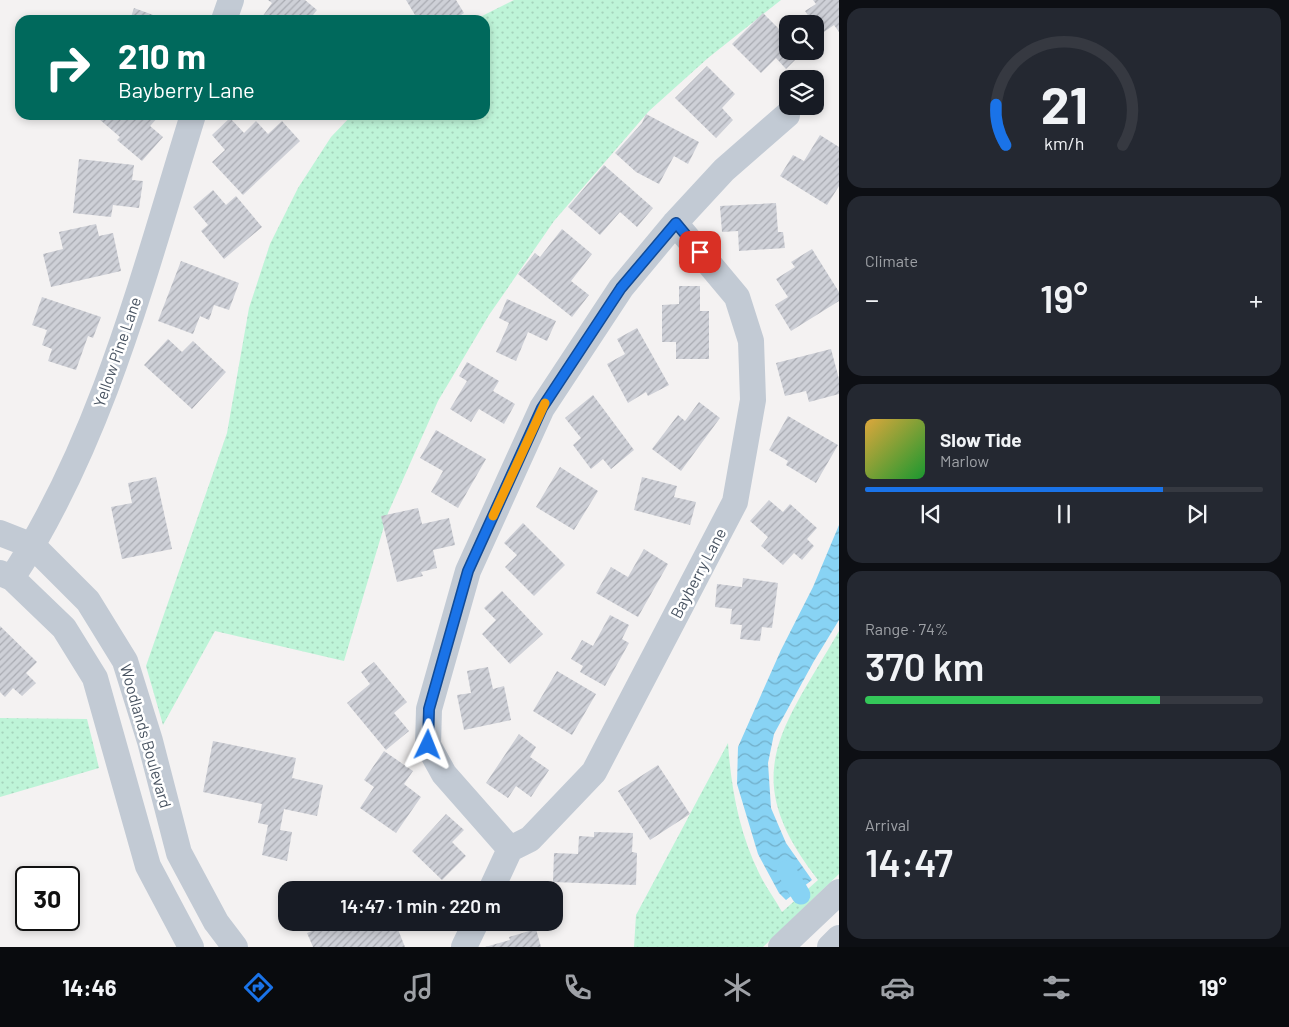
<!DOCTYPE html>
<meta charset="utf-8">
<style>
:root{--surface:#171b24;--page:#242831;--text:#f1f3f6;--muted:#9ea1a6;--line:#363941;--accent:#1a73e8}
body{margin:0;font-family:Barlow,sans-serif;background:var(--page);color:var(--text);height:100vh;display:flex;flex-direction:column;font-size:19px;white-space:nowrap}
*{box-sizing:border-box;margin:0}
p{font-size:16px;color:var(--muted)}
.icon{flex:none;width:28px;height:28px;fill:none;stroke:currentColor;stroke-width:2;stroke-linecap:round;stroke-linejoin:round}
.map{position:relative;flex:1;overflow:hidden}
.details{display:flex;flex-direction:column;gap:8px;padding:8px;background:#0d0f14;width:450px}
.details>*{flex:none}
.hud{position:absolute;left:15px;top:15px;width:475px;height:105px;border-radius:15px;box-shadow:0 2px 8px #0003;background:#00695c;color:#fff;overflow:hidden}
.buttons{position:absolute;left:779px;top:15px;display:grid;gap:10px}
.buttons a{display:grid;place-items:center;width:45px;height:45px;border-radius:10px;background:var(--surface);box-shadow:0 2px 8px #0003;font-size:25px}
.speed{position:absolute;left:15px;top:866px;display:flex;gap:10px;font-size:25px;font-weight:700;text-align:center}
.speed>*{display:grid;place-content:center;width:65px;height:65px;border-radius:50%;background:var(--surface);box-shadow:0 2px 8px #0003;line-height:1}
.speed .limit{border:2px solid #111;border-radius:8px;background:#fff;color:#111}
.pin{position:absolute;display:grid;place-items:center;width:42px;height:42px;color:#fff;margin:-21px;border-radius:10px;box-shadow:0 2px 8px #0006}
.me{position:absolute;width:55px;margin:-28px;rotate:2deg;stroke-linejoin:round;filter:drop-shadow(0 0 4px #0008)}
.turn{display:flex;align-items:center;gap:18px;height:105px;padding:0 20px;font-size:22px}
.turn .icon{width:65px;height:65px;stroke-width:2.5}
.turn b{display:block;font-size:35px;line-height:42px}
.big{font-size:38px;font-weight:600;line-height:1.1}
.details .card{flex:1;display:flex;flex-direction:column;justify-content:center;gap:8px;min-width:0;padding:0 18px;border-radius:15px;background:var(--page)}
.details .dial{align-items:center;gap:0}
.dial svg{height:130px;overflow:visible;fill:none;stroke:var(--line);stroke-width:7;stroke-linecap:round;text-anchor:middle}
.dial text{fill:var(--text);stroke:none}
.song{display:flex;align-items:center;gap:15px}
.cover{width:60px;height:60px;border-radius:8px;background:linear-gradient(135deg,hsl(40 70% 55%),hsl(130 70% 35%))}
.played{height:5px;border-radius:2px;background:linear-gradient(90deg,var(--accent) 75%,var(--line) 75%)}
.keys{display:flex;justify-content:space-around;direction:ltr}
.heat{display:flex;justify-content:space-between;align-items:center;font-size:28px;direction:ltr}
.charge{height:8px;border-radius:4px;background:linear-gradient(90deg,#34c759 74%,var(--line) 0)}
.trip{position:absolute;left:278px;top:881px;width:285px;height:50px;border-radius:15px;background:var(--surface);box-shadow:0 2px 8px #0003;font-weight:600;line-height:50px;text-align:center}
.tab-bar{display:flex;height:80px;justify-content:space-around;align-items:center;background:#090b0e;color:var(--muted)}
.tab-bar .icon{width:35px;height:35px}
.tab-bar .active{color:var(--accent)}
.tab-bar b{font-size:22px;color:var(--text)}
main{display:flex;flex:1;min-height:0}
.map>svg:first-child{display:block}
.grass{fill:url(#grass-dots)}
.water{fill:url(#water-waves)}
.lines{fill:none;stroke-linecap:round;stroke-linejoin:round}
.canal{stroke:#88d3f4;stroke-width:19}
.building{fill:url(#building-hatch)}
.minor{stroke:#c2cad4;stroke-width:26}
.route-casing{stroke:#114b97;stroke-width:12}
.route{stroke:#1a73e8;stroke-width:9}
.slow{stroke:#f59e0b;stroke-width:9}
.labels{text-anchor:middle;stroke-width:5;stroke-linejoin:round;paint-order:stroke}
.street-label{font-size:16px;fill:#485361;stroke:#fff}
</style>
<main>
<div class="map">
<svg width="839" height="947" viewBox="0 0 839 947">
<defs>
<pattern id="grass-dots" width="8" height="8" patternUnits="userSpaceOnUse" patternTransform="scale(1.25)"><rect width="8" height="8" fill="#bef4d8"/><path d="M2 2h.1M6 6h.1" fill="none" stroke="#a5d3bc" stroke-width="1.8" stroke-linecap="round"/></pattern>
<pattern id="water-waves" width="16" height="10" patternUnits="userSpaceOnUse" patternTransform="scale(1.25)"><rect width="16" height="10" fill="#88d3f4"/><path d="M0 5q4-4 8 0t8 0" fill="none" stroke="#71aec9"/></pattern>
<pattern id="building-hatch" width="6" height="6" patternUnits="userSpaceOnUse" patternTransform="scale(1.25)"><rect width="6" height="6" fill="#ced0d7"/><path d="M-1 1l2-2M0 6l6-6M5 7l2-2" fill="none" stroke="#a9abb2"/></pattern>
</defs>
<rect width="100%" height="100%" fill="#f4f2f2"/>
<path class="grass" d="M514,0H781L708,58L649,111L554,221L489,315L438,401L388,513L344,661L215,631L163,725L146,666L227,433L249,308L270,244L298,188L331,137L352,115H485V20H474Z
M839,631V874L763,947H634L636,915L728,743C731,788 739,832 759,873C765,886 775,899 782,912L818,880C736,775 782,730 839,631Z
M0,718L87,719L99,768L0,797Z"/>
<path class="water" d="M839,525V620L814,661L774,734L768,763L771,808L786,843L812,880L786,900L779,893L758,854L737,784L738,747L781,650L813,587Z"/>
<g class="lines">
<path class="canal" d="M786,870L801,895"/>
</g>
<path class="building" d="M268,0H305L317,10L309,20H260L272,3Z
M406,0H456L464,13L453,20H418Z
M813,0H839V32L834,25L821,34L805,11L816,4Z
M134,8L167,20H130Z
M763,13L788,38V51L802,53L786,69L776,58L761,73L732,44Z
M707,66L735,94L722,108L733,120L716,138L675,98Z
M646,114L699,142L688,164L674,156L659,184L636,172L615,153L642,123Z
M103,115H160L150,126L163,137L142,161L117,140L120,137L99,119Z
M230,118L244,133L256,121L268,134L282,121L300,141L243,195L212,162L225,150L212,135Z
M820,135L839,147V186L827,205L780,176L793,155L804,161Z
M79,159L134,165L132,180L143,181L139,208L113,205L111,217L73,213Z
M604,165L653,208L637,227L620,212L600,235L568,207Z
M213,190L226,205L236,196L262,227L224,259L201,231L208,225L193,207Z
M776,203L778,232H783L785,248L739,251L738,231L722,232L720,206Z
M96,224L99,236L113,233L121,271L51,287L43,254L63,249L59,232Z
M562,229L592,254L571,281L589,295L572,317L518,274L535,253L540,257Z
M812,249L839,292V301L791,331L775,305L788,297L776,279L795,267L791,262Z
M181,261L239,283L229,310L214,305L209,320L200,316L193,334L158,321Z
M679,286H700V311H709V359H676V342H662V305L679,304Z
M42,297L101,317L93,338L88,336L76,370L48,361L52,349L42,345L47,330L32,325Z
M507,299L556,321L547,341L528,332L516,361L496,352L509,323L499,318Z
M637,328L669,385L648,396L646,392L628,403L607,364L625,354L617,339Z
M168,339L182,352L193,341L226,372L192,409L144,365Z
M831,349L839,379V394L809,402L806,391L785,396L776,363Z
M467,362L499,381L493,391L515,404L504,424L479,409L471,422L450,409L467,381L459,376Z
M593,395L634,450L611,469L603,459L591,469L573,445L581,438L565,418Z
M699,402L720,418L681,471L652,449L678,415L685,421Z
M788,416L838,445L816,483L786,465L788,461L769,450Z
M436,430L486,459L458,508L431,492L443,471L420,458Z
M560,467L598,491L574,530L536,507Z
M156,477L172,549L122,559L111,507L132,503L128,483Z
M642,477L677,486L674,497L696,502L690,525L634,510Z
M769,500L783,512L790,504L817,528L807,539L814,546L802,560L794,553L783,565L761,546L768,537L750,521Z
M418,508L422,524L449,518L455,545L433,550L437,568L421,572L423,576L397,582L381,516Z
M523,523L565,565L534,596L505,567L517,555L504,543Z
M644,549L668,564L638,617L596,593L611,567L628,577Z
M743,578L778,583L772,628L762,627L760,641L740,639L742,625L730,624L732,609L715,607L717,584L742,587Z
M502,591L543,634L510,664L482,634L496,620L484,608Z
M610,615L629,625L622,639L629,643L605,686L580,672L583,666L571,659L582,640L593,646Z
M0,626L37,662L26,673L36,683L22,696L13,688L5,697L0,692Z
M374,662L407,702L394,713L409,731L386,750L347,703L370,684L361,672Z
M488,667L493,689L504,686L511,720L464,730L457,695L471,693L467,671Z
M557,671L596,694L572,735L533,711Z
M519,734L536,747L530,757L549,770L531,797L516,786L508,798L486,783Z
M213,741L296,758L292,778L323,785L317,816L284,809L280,830L292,832L287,861L262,855L268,825L258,823L262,804L203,792Z
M384,751L413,771L404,784L421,797L396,833L360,808L374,787L364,780Z
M658,765L690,814L650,840L618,791Z
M446,814L464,830L452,842L466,856L442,880L412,851Z
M594,832L633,833L632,852L637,853L636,885L553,882L554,853L578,854L579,836L594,837Z
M334,922H395L405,947H313L307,933Z
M536,929L541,947H485L510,940L509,937Z"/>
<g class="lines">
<path class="minor" d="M224,20L231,0
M0,533L33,546L88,601L125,661L150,741L179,853L216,922L235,947
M0,573L12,578L64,628L95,678L148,866L191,947
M12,578C103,438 144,273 193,115
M510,849L444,774L428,745L429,709L468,571L542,408L621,288L675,223L724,170L787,115
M491,890L510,849L530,839L594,772L735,502L753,400L751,341L737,297L675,223
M464,947L476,922
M781,947L839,892
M830,947L839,938"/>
</g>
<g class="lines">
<defs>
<path id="route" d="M428,745L429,709L468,571L542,408L621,288L676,223L700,252"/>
</defs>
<use href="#route" class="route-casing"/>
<use href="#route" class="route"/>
<path class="slow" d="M493,516L545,403"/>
</g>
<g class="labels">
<g class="street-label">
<text transform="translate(117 352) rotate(-71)" y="6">Yellow Pine Lane</text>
<text transform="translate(698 573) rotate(-62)" y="6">Bayberry Lane</text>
<text transform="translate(146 736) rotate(74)" y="6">Woodlands Boulevard</text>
</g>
</g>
</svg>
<div class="buttons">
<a><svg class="icon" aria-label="search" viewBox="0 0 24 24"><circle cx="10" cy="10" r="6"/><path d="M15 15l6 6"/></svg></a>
<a><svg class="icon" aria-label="layers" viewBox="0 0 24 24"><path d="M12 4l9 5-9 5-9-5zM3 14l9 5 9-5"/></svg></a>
</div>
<div class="speed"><div class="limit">30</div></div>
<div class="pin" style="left:700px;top:252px;background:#d93025"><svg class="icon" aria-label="arrive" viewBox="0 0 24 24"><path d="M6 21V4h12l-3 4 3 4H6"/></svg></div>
<svg class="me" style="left:428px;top:745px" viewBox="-20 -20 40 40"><path d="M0-17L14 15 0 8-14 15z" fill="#1a73e8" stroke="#fff" stroke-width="4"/></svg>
<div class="trip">14:47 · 1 min · 220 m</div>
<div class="hud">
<div class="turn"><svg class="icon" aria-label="right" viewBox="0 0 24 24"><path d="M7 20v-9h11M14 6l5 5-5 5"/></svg><div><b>210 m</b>Bayberry Lane</div></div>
</div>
</div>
<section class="details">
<div class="card dial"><svg viewBox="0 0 100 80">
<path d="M14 69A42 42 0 1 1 86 69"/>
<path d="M14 69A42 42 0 0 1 8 44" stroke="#1a73e8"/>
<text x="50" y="56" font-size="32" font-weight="700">21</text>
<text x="50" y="72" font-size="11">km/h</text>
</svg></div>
<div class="card"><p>Climate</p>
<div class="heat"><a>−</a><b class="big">19°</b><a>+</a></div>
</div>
<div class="card">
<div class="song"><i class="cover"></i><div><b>Slow Tide</b><p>Marlow</p></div></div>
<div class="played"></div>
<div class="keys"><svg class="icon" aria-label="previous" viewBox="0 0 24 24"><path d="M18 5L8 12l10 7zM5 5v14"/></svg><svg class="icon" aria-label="pause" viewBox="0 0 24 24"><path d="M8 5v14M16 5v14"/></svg><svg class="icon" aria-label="next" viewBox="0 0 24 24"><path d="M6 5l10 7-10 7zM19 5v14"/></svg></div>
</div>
<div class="card"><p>Range · 74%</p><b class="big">370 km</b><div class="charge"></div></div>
<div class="card"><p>Arrival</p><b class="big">14:47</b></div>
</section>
</main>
<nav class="tab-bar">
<b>14:46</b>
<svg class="icon active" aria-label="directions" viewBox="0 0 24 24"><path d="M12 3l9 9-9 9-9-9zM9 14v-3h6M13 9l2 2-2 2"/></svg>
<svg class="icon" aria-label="music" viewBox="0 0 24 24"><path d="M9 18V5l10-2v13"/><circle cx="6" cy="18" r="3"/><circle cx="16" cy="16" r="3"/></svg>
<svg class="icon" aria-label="phone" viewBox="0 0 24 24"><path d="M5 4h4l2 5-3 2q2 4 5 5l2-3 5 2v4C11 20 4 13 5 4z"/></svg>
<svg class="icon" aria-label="climate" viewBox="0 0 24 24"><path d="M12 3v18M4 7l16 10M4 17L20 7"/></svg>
<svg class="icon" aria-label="car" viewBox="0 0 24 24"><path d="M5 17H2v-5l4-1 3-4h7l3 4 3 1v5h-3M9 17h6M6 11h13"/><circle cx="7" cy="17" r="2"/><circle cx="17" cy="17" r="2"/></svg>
<svg class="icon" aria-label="filters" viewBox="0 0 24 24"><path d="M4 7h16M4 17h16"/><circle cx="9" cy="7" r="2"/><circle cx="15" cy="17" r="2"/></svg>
<b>19°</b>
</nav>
